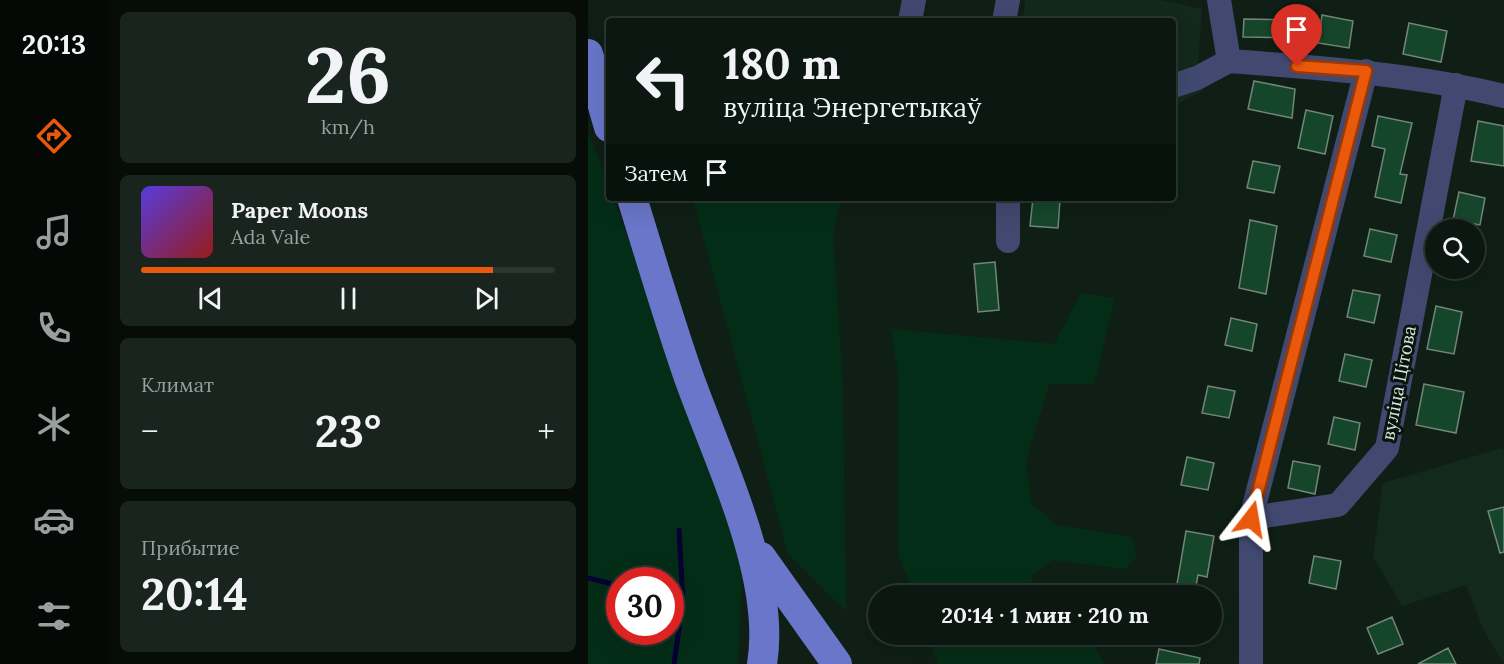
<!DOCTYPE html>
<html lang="ru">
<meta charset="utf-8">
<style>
:root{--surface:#0b1710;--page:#19241e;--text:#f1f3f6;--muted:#9a9f9f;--line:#2b3630;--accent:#ea580c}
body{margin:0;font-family:Lora,serif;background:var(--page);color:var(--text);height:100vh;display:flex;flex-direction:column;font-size:22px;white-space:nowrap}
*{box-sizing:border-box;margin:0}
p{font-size:20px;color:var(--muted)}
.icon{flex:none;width:33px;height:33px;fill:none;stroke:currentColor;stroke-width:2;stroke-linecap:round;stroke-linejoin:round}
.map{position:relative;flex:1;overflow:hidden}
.side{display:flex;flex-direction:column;gap:12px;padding:12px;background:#060d09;width:480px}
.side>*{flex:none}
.hud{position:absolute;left:18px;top:18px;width:570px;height:183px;border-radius:6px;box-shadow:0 6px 24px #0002,0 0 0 2px var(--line);background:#0b1710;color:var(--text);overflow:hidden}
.tools{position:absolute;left:837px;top:219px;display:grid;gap:12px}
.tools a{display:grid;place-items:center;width:60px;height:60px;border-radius:50%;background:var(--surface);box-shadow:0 6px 24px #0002,0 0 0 2px var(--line);font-size:30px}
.speed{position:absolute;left:18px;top:567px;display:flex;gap:12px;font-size:30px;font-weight:700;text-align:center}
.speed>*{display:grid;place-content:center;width:78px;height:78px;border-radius:50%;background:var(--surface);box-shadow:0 6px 24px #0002,0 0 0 2px var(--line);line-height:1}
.speed .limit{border:9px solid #d22;background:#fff;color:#111}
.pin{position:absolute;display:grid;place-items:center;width:51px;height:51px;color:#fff;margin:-62px -26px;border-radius:50% 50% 50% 0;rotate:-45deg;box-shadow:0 0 6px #0007}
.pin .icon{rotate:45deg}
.me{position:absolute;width:66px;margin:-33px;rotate:14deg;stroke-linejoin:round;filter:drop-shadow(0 0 4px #0008)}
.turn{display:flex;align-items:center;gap:21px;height:126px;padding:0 18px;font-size:27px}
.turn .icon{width:78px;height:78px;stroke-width:2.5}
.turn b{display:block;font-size:42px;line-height:51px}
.then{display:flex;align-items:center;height:57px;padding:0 18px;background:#0003;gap:12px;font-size:22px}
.big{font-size:45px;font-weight:700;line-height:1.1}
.side .widget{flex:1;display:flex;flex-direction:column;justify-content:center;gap:9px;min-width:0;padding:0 21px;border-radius:9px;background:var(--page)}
.side .dial{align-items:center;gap:0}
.dial b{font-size:78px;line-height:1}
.song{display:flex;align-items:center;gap:18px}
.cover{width:72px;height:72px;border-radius:9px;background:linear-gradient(135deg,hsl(250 70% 55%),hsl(0 70% 35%))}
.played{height:6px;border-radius:3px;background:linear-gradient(90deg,var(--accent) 85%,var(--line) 85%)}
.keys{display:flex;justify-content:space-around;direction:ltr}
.heat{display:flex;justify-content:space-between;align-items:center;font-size:33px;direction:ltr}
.trip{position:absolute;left:280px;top:585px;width:354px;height:60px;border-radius:30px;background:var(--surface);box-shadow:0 6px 24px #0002,0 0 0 2px var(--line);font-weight:700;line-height:60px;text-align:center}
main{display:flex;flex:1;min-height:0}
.tabs{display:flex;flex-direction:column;width:108px;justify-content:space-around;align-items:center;background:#040906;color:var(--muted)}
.tabs .icon{width:42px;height:42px}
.tabs .active{color:var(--accent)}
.tabs b{font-size:27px;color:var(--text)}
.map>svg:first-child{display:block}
.built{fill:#13291c}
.green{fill:#042d17;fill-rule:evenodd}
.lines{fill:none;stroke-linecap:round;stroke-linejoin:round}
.stream{stroke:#070232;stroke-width:5}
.building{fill:#15462b;stroke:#728578;stroke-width:1.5}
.minor{stroke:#424971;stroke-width:24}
.major{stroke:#6976c9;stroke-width:30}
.route-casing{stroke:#983908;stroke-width:15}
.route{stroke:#ea580c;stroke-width:10}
.labels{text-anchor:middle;stroke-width:6;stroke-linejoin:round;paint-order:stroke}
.street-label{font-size:18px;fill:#dbe5de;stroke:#07160c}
</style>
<main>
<nav class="tabs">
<b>20:13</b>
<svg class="icon active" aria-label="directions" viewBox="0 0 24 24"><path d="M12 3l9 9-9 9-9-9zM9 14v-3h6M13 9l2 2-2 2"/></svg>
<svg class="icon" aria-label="music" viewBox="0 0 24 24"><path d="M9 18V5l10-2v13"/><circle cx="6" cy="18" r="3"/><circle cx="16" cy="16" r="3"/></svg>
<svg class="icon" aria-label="phone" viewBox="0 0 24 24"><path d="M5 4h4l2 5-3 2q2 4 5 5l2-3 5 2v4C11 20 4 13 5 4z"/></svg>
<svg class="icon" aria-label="climate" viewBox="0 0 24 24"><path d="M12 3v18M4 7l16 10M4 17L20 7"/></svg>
<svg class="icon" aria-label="car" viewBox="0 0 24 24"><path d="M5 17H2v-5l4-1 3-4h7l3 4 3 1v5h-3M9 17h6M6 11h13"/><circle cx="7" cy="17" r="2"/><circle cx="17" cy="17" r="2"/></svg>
<svg class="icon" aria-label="filters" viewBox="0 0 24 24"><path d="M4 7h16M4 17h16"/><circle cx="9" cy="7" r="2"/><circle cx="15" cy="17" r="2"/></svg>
</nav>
<section class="side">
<div class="widget dial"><b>26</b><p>km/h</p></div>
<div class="widget">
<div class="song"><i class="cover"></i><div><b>Paper Moons</b><p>Ada Vale</p></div></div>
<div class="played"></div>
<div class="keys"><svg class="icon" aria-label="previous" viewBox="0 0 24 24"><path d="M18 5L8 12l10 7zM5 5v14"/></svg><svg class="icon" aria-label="pause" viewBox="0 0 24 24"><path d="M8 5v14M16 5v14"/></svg><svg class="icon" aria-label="next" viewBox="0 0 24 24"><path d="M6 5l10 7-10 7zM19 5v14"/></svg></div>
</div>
<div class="widget"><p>Климат</p>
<div class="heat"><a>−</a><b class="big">23°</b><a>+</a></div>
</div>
<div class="widget"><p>Прибытие</p><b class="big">20:14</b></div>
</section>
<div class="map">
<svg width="916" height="664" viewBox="0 0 916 664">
<rect width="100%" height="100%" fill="#0f1f15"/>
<path class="built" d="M437,0H573L614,9L609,78L615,90L585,107V21H435Z
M914,448L916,451V664L896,631L878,585L814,606L785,556L795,483Z"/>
<path class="green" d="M0,131L21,188V198H25L155,551L150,664H0ZM32,580H82V632H32Z
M105,198H253L245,233L255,390L258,611L200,554Z
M493,293L527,298L506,384H461L438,463L444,505L469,525L543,537L549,556L537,569L464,560L443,577L448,592L452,595H325L310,553V374L303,329L466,344Z
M339,635H501L516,664H350Z"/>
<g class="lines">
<path class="stream" d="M0,578L32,586
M82,598L95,601L91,530
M86,664L95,601"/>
</g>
<path class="building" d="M734,15L765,21L761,48L730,43Z
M656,19L708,20V38L655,37Z
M821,23L859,31L853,62L815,54Z
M666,81L707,89L704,118L660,109Z
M718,110L745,116L737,154L710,148Z
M790,116L824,123L812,174L819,175L813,203L787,197L797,149L784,146Z
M890,121L916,126V166L883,161Z
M665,161L692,166L686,193L659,188Z
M871,192L897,198L892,225L865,220Z
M445,198L472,200L470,228L442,226Z
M662,220L689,226L678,294L651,288Z
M782,229L809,235L803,262L776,256Z
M407,262L411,310L390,312L386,264Z
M765,290L792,295L786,323L759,317Z
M848,306L874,312L866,354L839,349Z
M643,318L669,324L664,351L637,345Z
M757,354L784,360L778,387L751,381Z
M836,384L876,392L868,433L828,425Z
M620,386L647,391L641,418L614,413Z
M746,417L772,423L767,450L740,444Z
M599,457L626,463L620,490L593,485Z
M705,461L732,466L727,494L700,488Z
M916,507V552L912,553L900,511Z
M598,531L626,536L619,577L610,575L606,596H587Z
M726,556L753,561L748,589L721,583Z
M804,617L815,644L790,654L779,628Z
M860,648L868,664H830Z
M571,649L612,658L611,664H568Z"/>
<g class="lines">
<path class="minor" d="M631,0L641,61C734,68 825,74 916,96
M322,21L326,0
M416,21L420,0
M585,86L609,78L641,61
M420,241V198
M663,518L778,71
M663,664V518L750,505L799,448L868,85"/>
<path class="major" d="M0,54L21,127
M44,198C62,256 79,314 99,372C128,456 189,575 174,664
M173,557L249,664"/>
</g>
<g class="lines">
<defs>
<path id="route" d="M663,519L778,71L709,66"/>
</defs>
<use href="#route" class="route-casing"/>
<use href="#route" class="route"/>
</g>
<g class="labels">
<g class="street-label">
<text transform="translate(811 383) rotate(-79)" y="6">вуліца Цітова</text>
</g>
</g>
</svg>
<div class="tools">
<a><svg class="icon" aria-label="search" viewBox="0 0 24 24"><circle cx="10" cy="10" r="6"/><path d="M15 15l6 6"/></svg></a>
</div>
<div class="speed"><div class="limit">30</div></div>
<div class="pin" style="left:709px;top:66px;background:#d93025"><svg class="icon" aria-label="arrive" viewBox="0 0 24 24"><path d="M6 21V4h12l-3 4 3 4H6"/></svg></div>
<svg class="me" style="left:663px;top:519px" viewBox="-20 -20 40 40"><path d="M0-17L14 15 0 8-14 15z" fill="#ea580c" stroke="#fff" stroke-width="4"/></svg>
<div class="trip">20:14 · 1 мин · 210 m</div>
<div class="hud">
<div class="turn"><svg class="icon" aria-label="left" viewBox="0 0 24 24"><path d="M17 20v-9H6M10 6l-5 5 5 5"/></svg><div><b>180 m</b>вуліца Энергетыкаў</div></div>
<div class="then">Затем<svg class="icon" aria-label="arrive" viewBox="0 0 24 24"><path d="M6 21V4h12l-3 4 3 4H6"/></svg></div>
</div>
</div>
</main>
